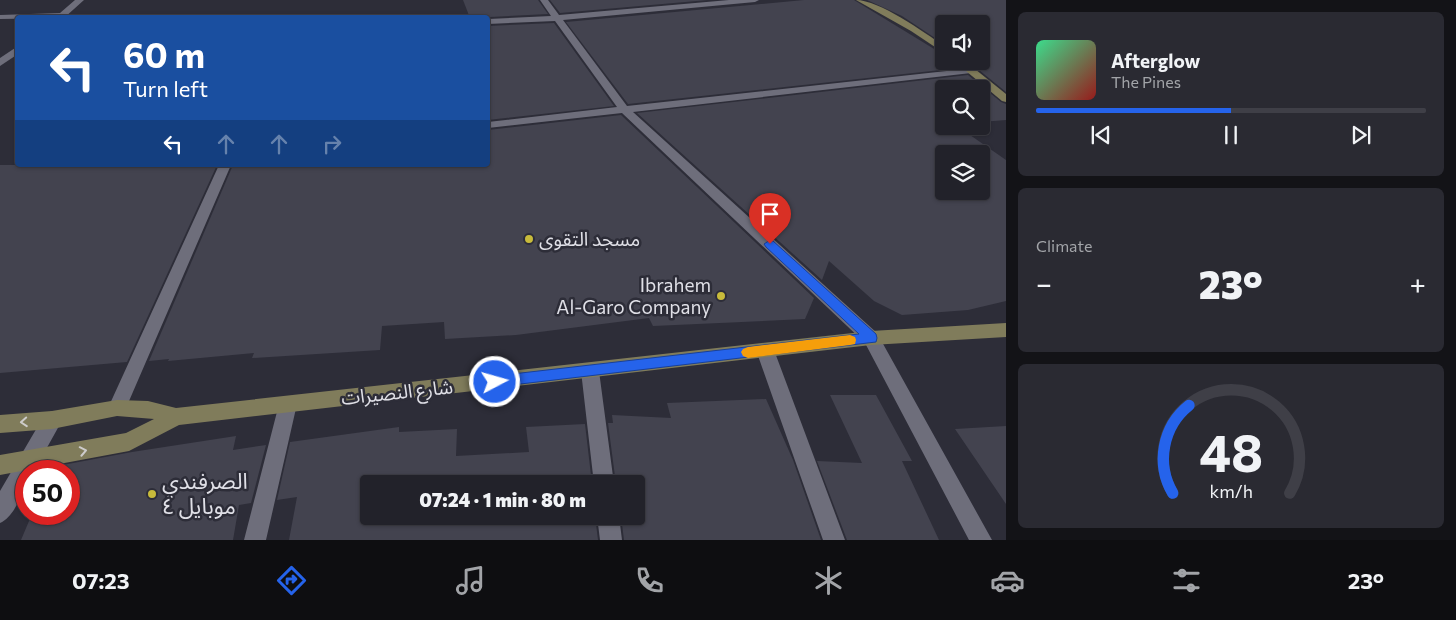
<!DOCTYPE html>
<meta charset="utf-8">
<style>
:root{--surface:#22222a;--page:#2a2a32;--text:#f1f3f6;--muted:#a2a4a8;--line:#3f3f47;--accent:#2563eb}
body{margin:0;font-family:Commissioner,"Noto Sans Arabic",sans-serif;background:var(--page);color:var(--text);height:100vh;display:flex;flex-direction:column;font-size:19px;white-space:nowrap}
*{box-sizing:border-box;margin:0}
p{font-size:16px;color:var(--muted)}
.icon{flex:none;width:28px;height:28px;fill:none;stroke:currentColor;stroke-width:2;stroke-linecap:round;stroke-linejoin:round}
.map{position:relative;flex:1;overflow:hidden}
.drawer{display:flex;flex-direction:column;gap:12px;padding:12px;background:#131317;width:450px}
.drawer>*{flex:none}
.top-card{position:absolute;left:15px;top:15px;width:475px;height:152px;border-radius:5px;box-shadow:0 1px 4px #0004,0 0 0 1px var(--line);background:#1a4fa0;color:#fff;overflow:hidden}
.buttons{position:absolute;left:935px;top:15px;display:grid;gap:10px}
.buttons a{display:grid;place-items:center;width:55px;height:55px;border-radius:5px;background:var(--surface);box-shadow:0 1px 4px #0004,0 0 0 1px var(--line);font-size:25px}
.speed{position:absolute;left:15px;top:460px;display:flex;gap:10px;font-size:25px;font-weight:700;text-align:center}
.speed>*{display:grid;place-content:center;width:65px;height:65px;border-radius:50%;background:var(--surface);box-shadow:0 1px 4px #0004,0 0 0 1px var(--line);line-height:1}
.speed .limit{border:8px solid #d22;background:#fff;color:#111}
.pin{position:absolute;display:grid;place-items:center;width:42px;height:42px;color:#fff;margin:-51px -21px;border-radius:50% 50% 50% 0;rotate:-45deg;box-shadow:0 0 5px #0007}
.pin .icon{rotate:45deg}
.me{position:absolute;width:55px;margin:-28px;rotate:84deg;stroke-linejoin:round;filter:drop-shadow(0 0 4px #0008)}
.turn{display:flex;align-items:center;gap:18px;height:105px;padding:0 25px;font-size:22px}
.turn .icon{width:65px;height:65px;stroke-width:2.5}
.turn b{display:block;font-size:35px;line-height:42px}
.lanes{display:flex;align-items:center;height:48px;padding:0 25px;background:#0003;justify-content:center;gap:25px;direction:ltr}
.lanes .off{opacity:.35}
.big{font-size:38px;font-weight:800;line-height:1.1}
.drawer .widget{flex:1;display:flex;flex-direction:column;justify-content:center;gap:8px;min-width:0;padding:0 18px;border-radius:8px;background:var(--page)}
.drawer .dial{align-items:center;gap:0}
.dial svg{height:130px;overflow:visible;fill:none;stroke:var(--line);stroke-width:7;stroke-linecap:round;text-anchor:middle}
.dial text{fill:var(--text);stroke:none}
.song{display:flex;align-items:center;gap:15px}
.cover{width:60px;height:60px;border-radius:8px;background:linear-gradient(135deg,hsl(150 70% 55%),hsl(0 70% 35%))}
.played{height:5px;border-radius:2px;background:linear-gradient(90deg,var(--accent) 50%,var(--line) 50%)}
.keys{display:flex;justify-content:space-around;direction:ltr}
.heat{display:flex;justify-content:space-between;align-items:center;font-size:28px;direction:ltr}
.trip{position:absolute;left:360px;top:475px;width:285px;height:50px;border-radius:5px;background:var(--surface);box-shadow:0 1px 4px #0004,0 0 0 1px var(--line);font-weight:800;line-height:50px;text-align:center}
.menu{display:flex;height:80px;justify-content:space-around;align-items:center;background:#0e0e11;color:var(--muted)}
.menu .icon{width:35px;height:35px}
.menu .active{color:var(--accent)}
.menu b{font-size:22px;color:var(--text)}
main{display:flex;flex:1;min-height:0}
.map>svg:first-child{display:block}
.building{fill:#43434f;fill-rule:evenodd}
.lines{fill:none;stroke-linecap:round;stroke-linejoin:round}
.street{fill:#6e6e7b;fill-rule:evenodd}
.secondary{fill:#807c5b;fill-rule:evenodd}
.oneway{stroke:#cdcccb}
.route{fill:#2563eb;stroke:#184099}
.slow{fill:#f59e0b}
.poi-dot{fill:#c8bb3b;stroke:#2d2d38;stroke-width:2}
.labels{text-anchor:middle;stroke-width:5;stroke-linejoin:round;paint-order:stroke}
.poi-label{font-size:19px;fill:#e0e0e7;stroke:#2d2d38;text-anchor:start}
.street-label{font-size:19px;fill:#e0e0e7;stroke:#2d2d38}
.near-poi-label{font-size:22px;fill:#e0e0e7;stroke:#2d2d38;text-anchor:start}
</style>
<main>
<div class="map">
<svg width="1006" height="540" viewBox="0 0 1006 540">
<rect width="100%" height="100%" fill="#2d2d38"/>
<path class="building" d="M463,0H538L548,14L470,18Z
M550,0H708L560,13Z
M804,0H854L944,55V61H952L959,68L628,104L566,22Z
M867,0H1006V92L968,61H981V24H944V44L902,16Z
M554,23L614,106L488,120V26Z
M968,75L1001,102L1006,104V120L981,122V89H944V126H957L1006,160V301L968,310L902,315L874,301L829,261L822,280L637,113ZM944,154H981V191H944Z
M621,115L814,298L805,319L653,326L649,318L516,335L445,339L444,322L382,326L380,350L252,358L254,353L168,361L169,359L149,361L233,165H488V130Z
M0,165H217L127,362L0,373Z
M830,395H876L912,461H902L939,540H847L817,461L862,463Z
M766,399L793,460L821,540H624L621,516H636V484H616L608,423H613L612,415L671,418L667,403Z
M585,424L592,484H369V516H595L598,540H289L297,497L277,500L290,442L399,427V432L457,429L456,456L529,452L526,427Z
M1006,426V504L955,429Z
M236,436L233,450L266,445L251,503L239,505L233,540H21L32,514H69V471H50L52,467L132,452Z"/>
<g class="lines">
<path class="street" d="M75,0H84L64,18L0,19V15L60,13Z
M540,0H548L559,15L729,0H759L755,2L563,20L627,106L974,68V72L971,73L633,112L877,333L992,540H969L865,343L622,113L488,128V122L617,107L555,21L488,24V19L551,16Z
M18,46V54L0,66V58Z
M219,165H231L126,408L124,414L117,416L110,414L108,408Z
M765,343L771,345L774,350L845,540H823L756,350L759,345Z
M590,363L596,366L599,371L614,484H594L581,371L584,366Z
M288,396L295,398L297,404L266,540H244L279,404L281,398Z
M52,411L59,414L61,420L59,426L34,471H26C26,487 16,516 0,523V491L45,414Z
M597,516H619L622,540H600Z"/>
<path class="secondary" d="M856,0C879,0 924,32 944,46V53L911,31Z
M954,61H965L1006,94V102L1002,101Z
M1006,323V337L871,345L179,425L129,451L0,475V455L126,433L154,419L117,416L52,429L0,433V415L52,411L117,400L148,401L176,408L871,331Z"/>
</g>
<defs><path id="oneway-chevron" d="M-2-3.5L2.5 0L-2 3.5" fill="none" stroke-width="1.6" stroke-linecap="round" stroke-linejoin="round" transform="scale(1.25)"/></defs>
<g class="oneway">
<use href="#oneway-chevron" transform="translate(24 422) rotate(176)"/>
<use href="#oneway-chevron" transform="translate(83 451) rotate(-11)"/>
</g>
<path class="route" d="M770,240L773,241L876,334L877,338L876,342L495,387L491,386L489,382L491,377L495,376L859,334L766,247L764,244Z"/>
<path class="slow" d="M850,335L855,337L856,340L855,344L850,345L748,358L743,356L741,352L743,349L748,347Z"/>
<g class="poi-dot">
<circle cx="529" cy="239" r="5"/>
<circle cx="721" cy="296" r="5"/>
<circle cx="152" cy="494" r="5"/>
</g>
<g class="labels">
<g class="poi-label">
<text x="539" y="246">مسجد التقوى</text>
<text x="711" y="292" text-anchor="end">Ibrahem<tspan x="711" dy="22">Al-Garo Company</tspan></text>
</g>
<g class="street-label">
<text transform="translate(397 392) rotate(-6)" y="7">شارع النصيرات</text>
</g>
<g class="near-poi-label">
<text x="162" y="489">الصرفندي<tspan x="162" dy="25">موبايل ٤</tspan></text>
</g>
</g>
</svg>
<div class="buttons">
<a><svg class="icon" aria-label="sound" viewBox="0 0 24 24"><path d="M4 9h4l5-4v14l-5-4H4zM17 9q2 3 0 6"/></svg></a>
<a><svg class="icon" aria-label="search" viewBox="0 0 24 24"><circle cx="10" cy="10" r="6"/><path d="M15 15l6 6"/></svg></a>
<a><svg class="icon" aria-label="layers" viewBox="0 0 24 24"><path d="M12 4l9 5-9 5-9-5zM3 14l9 5 9-5"/></svg></a>
</div>
<div class="speed"><div class="limit">50</div></div>
<div class="pin" style="left:770px;top:244px;background:#d93025"><svg class="icon" aria-label="arrive" viewBox="0 0 24 24"><path d="M6 21V4h12l-3 4 3 4H6"/></svg></div>
<svg class="me" style="left:495px;top:382px" viewBox="-20 -20 40 40"><circle r="17" fill="#2563eb" stroke="#fff" stroke-width="3"/><path d="M0-11L8 9 0 5-8 9z" fill="#fff"/></svg>
<div class="trip">07:24 · 1 min · 80 m</div>
<div class="top-card">
<div class="turn"><svg class="icon" aria-label="left" viewBox="0 0 24 24"><path d="M17 20v-9H6M10 6l-5 5 5 5"/></svg><div><b>60 m</b>Turn left</div></div>
<div class="lanes"><svg class="icon" aria-label="left" viewBox="0 0 24 24"><path d="M17 20v-9H6M10 6l-5 5 5 5"/></svg><svg class="icon off" aria-label="ahead" viewBox="0 0 24 24"><path d="M12 20V5M6 11l6-6 6 6"/></svg><svg class="icon off" aria-label="ahead" viewBox="0 0 24 24"><path d="M12 20V5M6 11l6-6 6 6"/></svg><svg class="icon off" aria-label="right" viewBox="0 0 24 24"><path d="M7 20v-9h11M14 6l5 5-5 5"/></svg></div>
</div>
</div>
<section class="drawer">
<div class="widget">
<div class="song"><i class="cover"></i><div><b>Afterglow</b><p>The Pines</p></div></div>
<div class="played"></div>
<div class="keys"><svg class="icon" aria-label="previous" viewBox="0 0 24 24"><path d="M18 5L8 12l10 7zM5 5v14"/></svg><svg class="icon" aria-label="pause" viewBox="0 0 24 24"><path d="M8 5v14M16 5v14"/></svg><svg class="icon" aria-label="next" viewBox="0 0 24 24"><path d="M6 5l10 7-10 7zM19 5v14"/></svg></div>
</div>
<div class="widget"><p>Climate</p>
<div class="heat"><a>−</a><b class="big">23°</b><a>+</a></div>
</div>
<div class="widget dial"><svg viewBox="0 0 100 80">
<path d="M14 69A42 42 0 1 1 86 69"/>
<path d="M14 69A42 42 0 0 1 24 15" stroke="#2563eb"/>
<text x="50" y="56" font-size="32" font-weight="700">48</text>
<text x="50" y="72" font-size="11">km/h</text>
</svg></div>
</section>
</main>
<nav class="menu">
<b>07:23</b>
<svg class="icon active" aria-label="directions" viewBox="0 0 24 24"><path d="M12 3l9 9-9 9-9-9zM9 14v-3h6M13 9l2 2-2 2"/></svg>
<svg class="icon" aria-label="music" viewBox="0 0 24 24"><path d="M9 18V5l10-2v13"/><circle cx="6" cy="18" r="3"/><circle cx="16" cy="16" r="3"/></svg>
<svg class="icon" aria-label="phone" viewBox="0 0 24 24"><path d="M5 4h4l2 5-3 2q2 4 5 5l2-3 5 2v4C11 20 4 13 5 4z"/></svg>
<svg class="icon" aria-label="climate" viewBox="0 0 24 24"><path d="M12 3v18M4 7l16 10M4 17L20 7"/></svg>
<svg class="icon" aria-label="car" viewBox="0 0 24 24"><path d="M5 17H2v-5l4-1 3-4h7l3 4 3 1v5h-3M9 17h6M6 11h13"/><circle cx="7" cy="17" r="2"/><circle cx="17" cy="17" r="2"/></svg>
<svg class="icon" aria-label="filters" viewBox="0 0 24 24"><path d="M4 7h16M4 17h16"/><circle cx="9" cy="7" r="2"/><circle cx="15" cy="17" r="2"/></svg>
<b>23°</b>
</nav>
